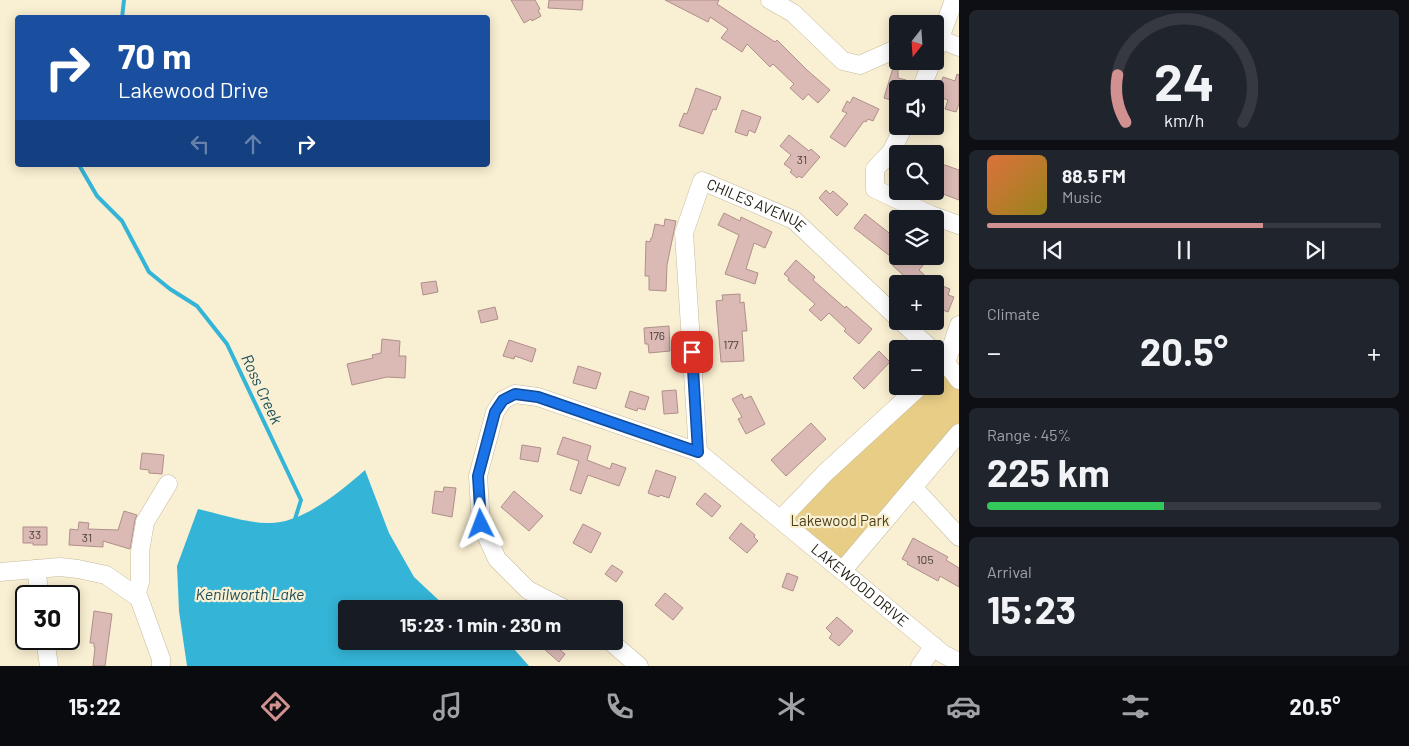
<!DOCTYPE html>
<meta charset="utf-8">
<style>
:root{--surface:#171b24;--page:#20242c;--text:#f1f3f6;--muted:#9ea1a6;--line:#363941;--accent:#d29191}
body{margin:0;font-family:Barlow,sans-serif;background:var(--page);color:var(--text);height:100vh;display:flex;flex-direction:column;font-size:19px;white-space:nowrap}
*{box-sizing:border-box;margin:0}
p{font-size:16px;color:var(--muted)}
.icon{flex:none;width:28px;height:28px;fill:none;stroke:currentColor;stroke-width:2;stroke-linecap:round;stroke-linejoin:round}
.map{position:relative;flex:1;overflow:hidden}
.panel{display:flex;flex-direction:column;gap:10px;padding:10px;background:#0d0f14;width:450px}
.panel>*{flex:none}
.top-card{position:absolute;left:15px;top:15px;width:475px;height:152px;border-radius:5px;box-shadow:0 2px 12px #0003;background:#1a4fa0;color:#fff;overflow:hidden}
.needle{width:32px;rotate:197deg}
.tools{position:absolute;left:889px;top:15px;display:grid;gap:10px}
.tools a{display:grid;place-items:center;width:55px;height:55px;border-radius:5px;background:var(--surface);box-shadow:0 2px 12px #0003;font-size:25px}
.speed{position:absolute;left:15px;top:585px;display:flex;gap:10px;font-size:25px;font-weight:700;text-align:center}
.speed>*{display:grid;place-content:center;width:65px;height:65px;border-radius:50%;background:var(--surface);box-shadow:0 2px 12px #0003;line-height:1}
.speed .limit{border:2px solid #111;border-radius:8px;background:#fff;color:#111}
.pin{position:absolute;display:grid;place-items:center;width:42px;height:42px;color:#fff;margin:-21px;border-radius:10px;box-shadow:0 2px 8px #0006}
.me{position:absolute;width:55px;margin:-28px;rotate:357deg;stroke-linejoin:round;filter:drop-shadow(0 0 4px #0008)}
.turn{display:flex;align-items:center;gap:18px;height:105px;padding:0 20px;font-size:22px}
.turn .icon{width:65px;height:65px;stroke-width:2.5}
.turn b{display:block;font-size:35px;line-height:42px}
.lanes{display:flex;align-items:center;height:48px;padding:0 20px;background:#0003;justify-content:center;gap:25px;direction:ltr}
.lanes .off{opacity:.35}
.big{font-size:38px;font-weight:700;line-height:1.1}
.panel .widget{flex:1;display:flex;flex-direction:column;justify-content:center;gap:8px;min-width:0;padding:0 18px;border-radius:8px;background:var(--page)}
.panel .dial{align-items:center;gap:0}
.dial svg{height:130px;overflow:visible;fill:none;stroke:var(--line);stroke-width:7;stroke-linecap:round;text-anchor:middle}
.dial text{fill:var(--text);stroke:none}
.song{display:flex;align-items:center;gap:15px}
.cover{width:60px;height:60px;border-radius:8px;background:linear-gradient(135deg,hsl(20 70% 55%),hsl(50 70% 35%))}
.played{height:5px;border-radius:2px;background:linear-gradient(90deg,var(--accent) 70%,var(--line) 70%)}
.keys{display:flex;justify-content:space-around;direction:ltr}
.heat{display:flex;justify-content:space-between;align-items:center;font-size:28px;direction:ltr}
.charge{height:8px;border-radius:4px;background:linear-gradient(90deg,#34c759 45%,var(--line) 0)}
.trip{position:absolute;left:338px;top:600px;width:285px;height:50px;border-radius:5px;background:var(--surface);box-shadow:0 2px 12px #0003;font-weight:700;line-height:50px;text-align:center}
.dock{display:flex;height:80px;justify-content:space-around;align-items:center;background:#090b0e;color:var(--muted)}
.dock .icon{width:35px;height:35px}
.dock .current{color:var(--accent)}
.dock b{font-size:22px;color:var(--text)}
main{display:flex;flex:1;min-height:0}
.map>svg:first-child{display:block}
.green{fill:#e7cd85}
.water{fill:#34b4d6}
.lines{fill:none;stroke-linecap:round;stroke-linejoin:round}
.stream{stroke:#34b4d6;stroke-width:4}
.building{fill:#dbb9b5;stroke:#af8f8b}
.minor-casing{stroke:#c5bb9f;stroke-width:19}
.minor{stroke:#fff;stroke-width:18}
.route-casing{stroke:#114b97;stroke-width:12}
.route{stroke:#1a73e8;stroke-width:9}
.labels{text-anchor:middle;stroke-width:4.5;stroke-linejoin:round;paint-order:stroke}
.number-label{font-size:12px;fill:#4c4138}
.street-label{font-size:15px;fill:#1c190e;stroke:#f9efd2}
.park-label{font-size:15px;fill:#4d4018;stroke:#f9efd2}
.water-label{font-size:16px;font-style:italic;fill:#1a4e5c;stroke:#f9efd2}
</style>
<main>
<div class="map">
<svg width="959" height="666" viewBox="0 0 959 666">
<rect width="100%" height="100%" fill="#f9efd2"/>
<path class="green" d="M946,363L959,380V433L843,570L787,524L922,386H935V373Z"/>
<path class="water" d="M365,470L389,533L414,577L445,606L453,609H346V641H509L514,649L529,666H187L179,611L177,566L198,509C220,514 243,522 266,523C301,525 340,492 365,470Z"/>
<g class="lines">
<path class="stream" d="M122,18L124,0
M79,165L97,196L122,221L149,272L170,289L197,306L227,344L301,500L295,519L296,523"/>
</g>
<path class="building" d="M511,0H535L540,9L538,10L541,16L532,21L531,19L524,23Z
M549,0H583L582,10L548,8Z
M665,0H719L717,4L775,42L777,40L807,70L830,90L818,103L808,94L803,100L790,88L794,84L773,64L770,67L747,44L742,52L721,38L728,29L710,17L708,22Z
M895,61H898V78L906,80L903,89H898V102L884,98Z
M957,74L959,75V104L956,112L945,109L948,100L939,97L940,95L937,94L943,77L955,81Z
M696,88L721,97L716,110L713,109L703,134L679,126L684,113L687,114Z
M853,97L879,109L873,121L868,119L866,122L864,121L845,147L830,137L847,113L842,111L847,101L850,103Z
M742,110L761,117L755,133L749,130L747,136L735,132Z
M789,135L809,151L811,149L820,157L802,178L799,176L797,178L790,172L792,170L784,164L791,155L780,146Z
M939,163L959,170V200L935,191V173Z
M826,190L830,194L833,191L848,204L837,216L819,198Z
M724,213L740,221L741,217L772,232L765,248L754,243L746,269L758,273L755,284L725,274L739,235L718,225Z
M865,214L898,240V256H931L919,270L934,284H913L890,263L894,259L854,228Z
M665,219L676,221L667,265L666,291L649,290V276H645L646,241L650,242L651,238H652L655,224L664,226Z
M796,260L815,277L813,280L845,308L846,306L872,329L859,344L844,331L846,329L829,313L821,321L809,310L815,304L788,280L789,278L784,274Z
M436,281L438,292L423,295L421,283Z
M935,283L950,289L948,295L954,297L948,312L935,307Z
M740,294V303L744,302L747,331H742L744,361L721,362L716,301L723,300L722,295Z
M495,307L498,319L481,323L478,311Z
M669,326L670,351L649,353L648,344H645L644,328Z
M382,339L400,341L399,356H406L405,378L387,377L352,385L347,364L373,358L372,355L381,353Z
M509,340L536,349L532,362L515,356L514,359L503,356Z
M879,351L890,362L864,389L853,378Z
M578,366L601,373L596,389L573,383Z
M676,390L678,413L664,414L662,391Z
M630,391L649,397L645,410L638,408L637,411L625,407Z
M742,394L744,399L751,396L765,424L746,434L738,419L742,417L732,399Z
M811,423L826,439L786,476L771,460Z
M563,437L591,446L587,460L610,469L612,463L626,468L619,486L588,475L581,494L570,490L579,461L557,454Z
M522,445L541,448L538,462L520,459Z
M142,453L164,455L162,474L149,473V470L140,469Z
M656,470L676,477L669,498L660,495L659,497L648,493Z
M444,487L456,488L452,517L432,513L435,491L443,492Z
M514,491L543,516L529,531L501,507Z
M705,493L721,506L712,517L696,504Z
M124,511L137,515L135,520L130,549L103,541V547L69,545L70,529L78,530L79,522L89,523L88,529L118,530Z
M741,523L755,535L754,537L758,541L747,553L729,538Z
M583,524L601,533L591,553L573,543Z
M23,527H47V545H33V543H23Z
M913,538L948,557L946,560L959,568V587L940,576L938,581L907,564L908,562L902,559Z
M612,565L623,572L616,582L605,574Z
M787,573L798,577L793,591L782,587Z
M665,593L683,608L673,620L655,605Z
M94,611L112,614L105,666H93L95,647H94V643H90Z
M837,617L853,631L839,646L829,638L832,634L826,628Z
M535,641H554L562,648L560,650L565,654L559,662Z"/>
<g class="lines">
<defs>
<g id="minor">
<path d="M770,0L793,13L843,61L860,65L898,48"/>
<path d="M935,38L940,39L959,47"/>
<path d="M935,52L954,0"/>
<path d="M921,89L932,61"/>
<path d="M904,126L891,152L875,169V189L931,215L959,225"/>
<path d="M901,321L931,349"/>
<path d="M938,356L946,363L959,380"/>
<path d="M935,372L946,363L959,325"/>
<path id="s1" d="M698,452L684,233L702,181L794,220L898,318"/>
<path d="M913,487L959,537"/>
<path d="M781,519L825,473L920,386"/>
<path d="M36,569L40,596"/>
<path d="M843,570L959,433"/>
<path d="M0,572L60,567L78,569L106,575L139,598L161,659V666"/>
<path d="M136,596L140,582V552L145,522L168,484"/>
<path id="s2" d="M565,609L528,590L497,559L481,524L478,476L495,412L503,400L515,394L538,397L698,452L943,654L959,662"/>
<path d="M45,639L49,666"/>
<path d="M610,641L639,666"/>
<path d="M920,666L934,646"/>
</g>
</defs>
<use href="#minor" class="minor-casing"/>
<use href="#minor" class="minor"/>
</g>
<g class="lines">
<defs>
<path id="route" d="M481,524L478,476L495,412L503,400L515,394L538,397L698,452L692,352"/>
</defs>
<use href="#route" class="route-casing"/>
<use href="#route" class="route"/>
</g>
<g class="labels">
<g class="number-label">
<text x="802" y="164">31</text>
<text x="657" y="340">176</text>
<text x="731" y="349">177</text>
<text x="35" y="539">33</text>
<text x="87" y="542">31</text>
<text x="925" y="564">105</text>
</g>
<g class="street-label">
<text dy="5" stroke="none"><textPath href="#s1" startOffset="334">CHILES AVENUE</textPath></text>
<text dy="5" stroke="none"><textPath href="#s2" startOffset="668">LAKEWOOD DRIVE</textPath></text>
</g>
<g class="park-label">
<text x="840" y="526">Lakewood Park</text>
</g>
<g class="water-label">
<text transform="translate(262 389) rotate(65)" y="6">Ross Creek</text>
<text x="250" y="600">Kenilworth Lake</text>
</g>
</g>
</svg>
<div class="tools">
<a><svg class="needle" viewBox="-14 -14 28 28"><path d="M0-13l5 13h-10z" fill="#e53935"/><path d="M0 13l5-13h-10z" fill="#9ea1a6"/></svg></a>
<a><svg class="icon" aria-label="sound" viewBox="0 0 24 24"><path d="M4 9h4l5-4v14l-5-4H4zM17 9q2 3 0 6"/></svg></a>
<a><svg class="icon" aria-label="search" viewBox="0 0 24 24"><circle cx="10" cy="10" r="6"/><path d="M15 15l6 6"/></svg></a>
<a><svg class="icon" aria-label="layers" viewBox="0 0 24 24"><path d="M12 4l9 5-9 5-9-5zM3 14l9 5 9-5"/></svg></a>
<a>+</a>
<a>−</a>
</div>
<div class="speed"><div class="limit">30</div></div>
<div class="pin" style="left:692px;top:352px;background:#d93025"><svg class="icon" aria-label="arrive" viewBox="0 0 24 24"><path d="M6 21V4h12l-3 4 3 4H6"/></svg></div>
<svg class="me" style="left:481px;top:524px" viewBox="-20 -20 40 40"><path d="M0-17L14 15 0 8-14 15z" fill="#1a73e8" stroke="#fff" stroke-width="4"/></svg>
<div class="trip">15:23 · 1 min · 230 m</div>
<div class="top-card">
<div class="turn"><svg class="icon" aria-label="right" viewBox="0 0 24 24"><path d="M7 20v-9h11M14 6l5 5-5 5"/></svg><div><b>70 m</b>Lakewood Drive</div></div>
<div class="lanes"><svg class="icon off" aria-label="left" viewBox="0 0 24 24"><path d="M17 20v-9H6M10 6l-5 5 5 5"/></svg><svg class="icon off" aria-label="ahead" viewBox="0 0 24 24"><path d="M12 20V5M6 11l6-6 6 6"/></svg><svg class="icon" aria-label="right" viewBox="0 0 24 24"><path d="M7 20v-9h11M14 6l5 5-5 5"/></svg></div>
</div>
</div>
<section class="panel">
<div class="widget dial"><svg viewBox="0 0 100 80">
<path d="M14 69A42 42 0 1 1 86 69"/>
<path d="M14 69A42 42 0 0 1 9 40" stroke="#d29191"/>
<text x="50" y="56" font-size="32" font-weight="700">24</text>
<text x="50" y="72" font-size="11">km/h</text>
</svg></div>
<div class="widget">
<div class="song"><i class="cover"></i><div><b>88.5 FM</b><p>Music</p></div></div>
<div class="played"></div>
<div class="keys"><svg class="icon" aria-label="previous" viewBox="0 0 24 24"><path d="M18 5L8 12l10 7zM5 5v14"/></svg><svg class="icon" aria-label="pause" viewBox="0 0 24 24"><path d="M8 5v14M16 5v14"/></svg><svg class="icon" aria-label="next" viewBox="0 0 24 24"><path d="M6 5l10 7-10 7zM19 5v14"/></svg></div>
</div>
<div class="widget"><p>Climate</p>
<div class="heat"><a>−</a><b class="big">20.5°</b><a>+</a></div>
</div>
<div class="widget"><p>Range · 45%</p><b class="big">225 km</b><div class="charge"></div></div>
<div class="widget"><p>Arrival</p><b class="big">15:23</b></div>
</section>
</main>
<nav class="dock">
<b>15:22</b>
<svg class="icon current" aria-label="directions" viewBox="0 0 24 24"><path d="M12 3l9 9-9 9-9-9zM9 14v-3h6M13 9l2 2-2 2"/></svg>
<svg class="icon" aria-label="music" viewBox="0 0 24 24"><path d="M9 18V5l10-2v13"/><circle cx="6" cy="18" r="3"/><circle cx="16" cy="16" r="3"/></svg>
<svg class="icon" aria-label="phone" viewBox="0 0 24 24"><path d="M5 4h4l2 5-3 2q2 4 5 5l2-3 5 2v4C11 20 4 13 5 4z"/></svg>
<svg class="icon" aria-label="climate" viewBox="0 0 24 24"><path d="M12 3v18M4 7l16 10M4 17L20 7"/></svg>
<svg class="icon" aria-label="car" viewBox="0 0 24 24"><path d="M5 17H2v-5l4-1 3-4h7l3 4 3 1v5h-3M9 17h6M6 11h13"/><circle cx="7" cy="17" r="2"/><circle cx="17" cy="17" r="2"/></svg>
<svg class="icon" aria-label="filters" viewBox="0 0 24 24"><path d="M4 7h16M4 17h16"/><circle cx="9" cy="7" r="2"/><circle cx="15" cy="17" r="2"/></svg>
<b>20.5°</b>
</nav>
